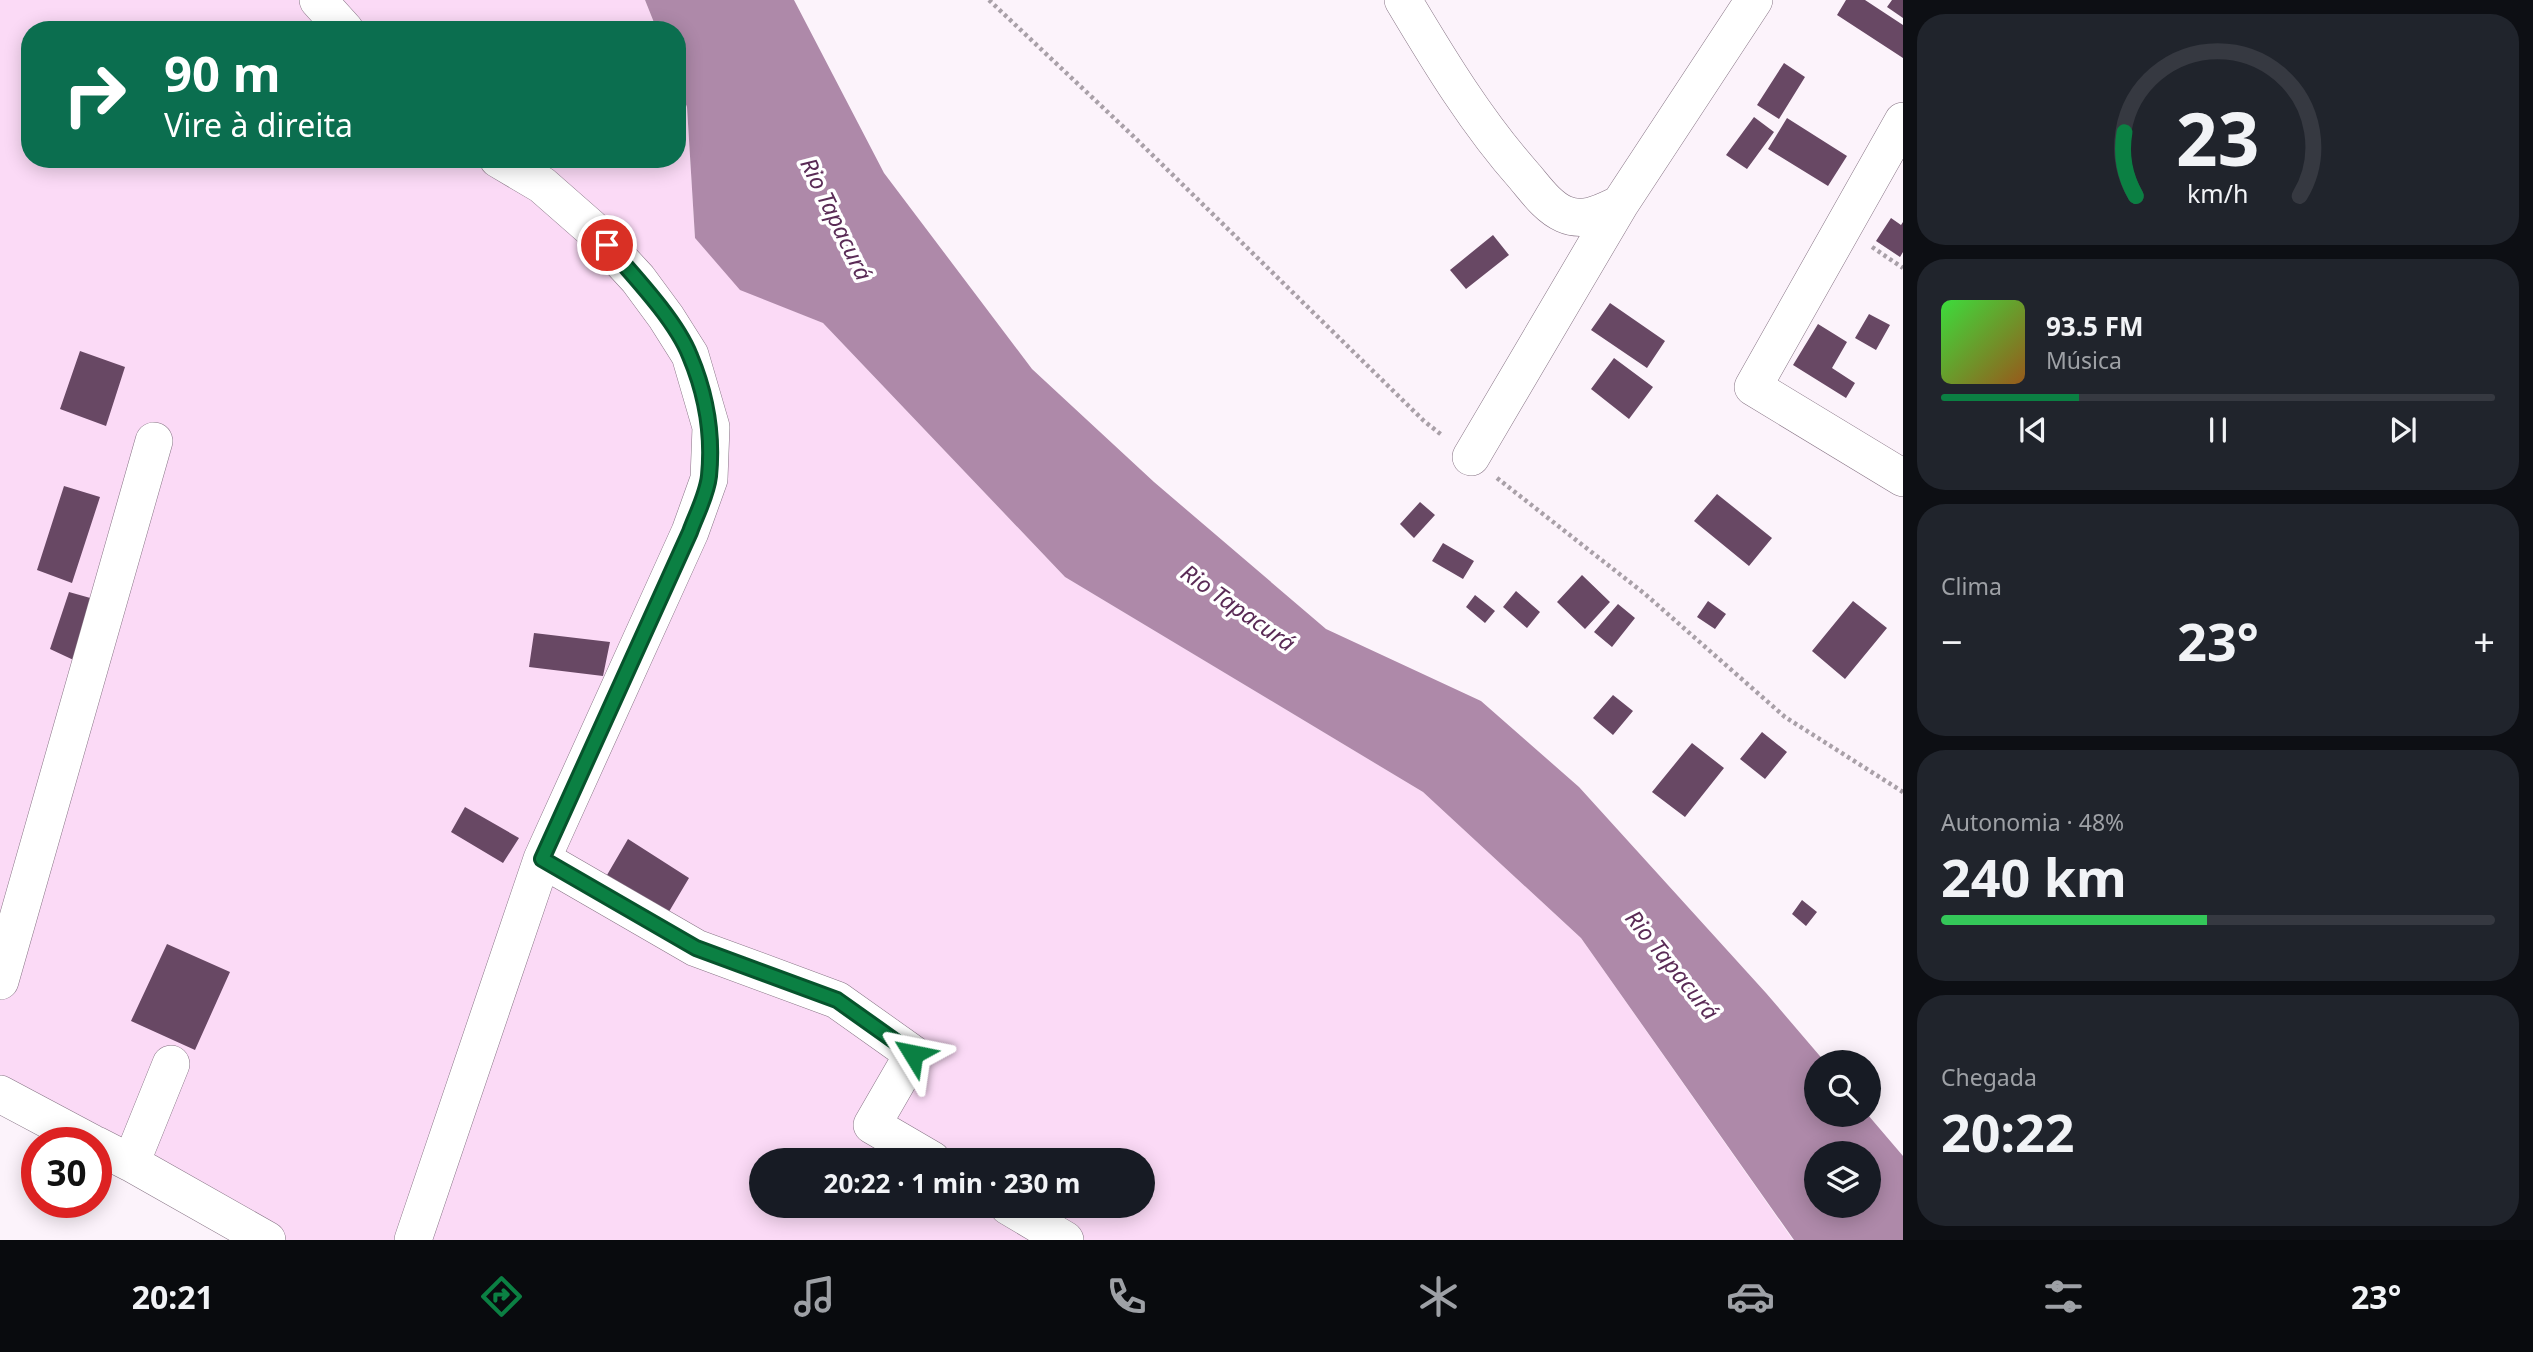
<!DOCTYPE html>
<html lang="pt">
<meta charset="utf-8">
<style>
:root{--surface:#171b24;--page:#20242c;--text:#f1f3f6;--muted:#9ea1a6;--line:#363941;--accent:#0b8043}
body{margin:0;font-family:"Noto Sans",sans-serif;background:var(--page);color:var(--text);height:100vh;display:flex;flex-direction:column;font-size:26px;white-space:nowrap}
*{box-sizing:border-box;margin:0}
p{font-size:23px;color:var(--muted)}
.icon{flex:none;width:38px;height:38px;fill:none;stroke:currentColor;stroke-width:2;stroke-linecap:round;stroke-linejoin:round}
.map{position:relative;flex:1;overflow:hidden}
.details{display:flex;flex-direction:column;gap:14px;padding:14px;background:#0d0f14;width:630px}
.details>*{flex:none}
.banner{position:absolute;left:21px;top:21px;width:665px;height:147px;border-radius:28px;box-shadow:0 4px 18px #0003;background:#0b6e4f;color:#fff;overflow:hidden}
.buttons{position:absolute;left:1804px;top:1050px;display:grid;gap:14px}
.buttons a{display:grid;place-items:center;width:77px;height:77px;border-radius:50%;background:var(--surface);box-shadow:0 4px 18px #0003;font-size:35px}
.speed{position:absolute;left:21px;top:1127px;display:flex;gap:14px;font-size:35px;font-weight:700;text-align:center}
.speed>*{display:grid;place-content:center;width:91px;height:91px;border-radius:50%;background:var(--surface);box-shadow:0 4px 18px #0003;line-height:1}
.speed .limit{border:10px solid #d22;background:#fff;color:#111}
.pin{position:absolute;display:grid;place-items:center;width:60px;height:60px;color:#fff;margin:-30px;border:4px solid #fff;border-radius:50%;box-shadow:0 2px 7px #0007}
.me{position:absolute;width:77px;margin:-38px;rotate:305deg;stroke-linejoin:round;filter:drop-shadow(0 0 5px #0008)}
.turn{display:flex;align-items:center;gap:24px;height:147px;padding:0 28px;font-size:32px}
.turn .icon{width:91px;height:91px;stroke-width:2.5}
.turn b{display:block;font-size:49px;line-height:60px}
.big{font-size:52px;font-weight:700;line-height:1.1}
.details .tile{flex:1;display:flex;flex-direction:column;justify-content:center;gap:10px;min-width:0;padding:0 24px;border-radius:28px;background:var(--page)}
.details .dial{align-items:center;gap:0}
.dial svg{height:182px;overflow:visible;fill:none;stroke:var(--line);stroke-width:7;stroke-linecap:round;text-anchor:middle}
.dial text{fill:var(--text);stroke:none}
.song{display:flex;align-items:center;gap:21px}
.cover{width:84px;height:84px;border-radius:10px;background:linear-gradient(135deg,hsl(120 70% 55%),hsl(30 70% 35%))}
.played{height:7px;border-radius:4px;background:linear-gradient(90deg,var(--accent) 25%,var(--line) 25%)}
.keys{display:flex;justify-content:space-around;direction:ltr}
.heat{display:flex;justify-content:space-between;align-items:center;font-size:38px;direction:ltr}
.charge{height:10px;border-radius:5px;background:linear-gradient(90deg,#34c759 48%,var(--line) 0)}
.trip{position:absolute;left:749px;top:1148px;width:406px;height:70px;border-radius:35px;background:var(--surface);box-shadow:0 4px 18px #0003;font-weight:700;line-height:70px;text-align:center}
.tabs{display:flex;height:112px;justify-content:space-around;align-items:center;background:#090b0e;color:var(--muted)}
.tabs .icon{width:49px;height:49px}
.tabs .current{color:var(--accent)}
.tabs b{font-size:32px;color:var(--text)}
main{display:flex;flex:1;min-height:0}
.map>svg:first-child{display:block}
.green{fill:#fbdaf6;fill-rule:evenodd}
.water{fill:#ae89a9;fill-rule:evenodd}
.building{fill:#684864}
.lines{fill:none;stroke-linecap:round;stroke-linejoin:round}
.minor-casing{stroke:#877485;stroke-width:38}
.path{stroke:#a9a0a8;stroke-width:4.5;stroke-dasharray:3.5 3.5;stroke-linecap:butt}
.minor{stroke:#fff;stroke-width:37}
.route-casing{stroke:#07532c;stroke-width:18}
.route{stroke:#0b8043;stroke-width:12}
.labels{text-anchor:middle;stroke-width:7;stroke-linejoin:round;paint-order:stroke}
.water-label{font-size:23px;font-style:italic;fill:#5a2b56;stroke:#fff}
</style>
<main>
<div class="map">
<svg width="1903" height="1240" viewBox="0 0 1903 1240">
<rect width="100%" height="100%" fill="#fcf3fb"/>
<path class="green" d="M0,0H645L657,30H30V159H677V83L687,107L695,238L740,289L823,323L1065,577L1423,792L1581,938L1793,1240H275L0,1087ZM761,1160H1143V1206H761Z"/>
<path class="water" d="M645,0H794L884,173L1032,369L1154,482L1326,629L1481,701L1579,787L1766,993L1825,1062H1816V1115H1868L1903,1156V1240H1794L1581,938L1423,792L1065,577L823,323L740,290L695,238L687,107L677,83V30H657ZM1816,1153H1869V1206H1816Z"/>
<path class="building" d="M1846,0H1865L1903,25V58L1837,15Z
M1892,0H1903V18L1887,7Z
M1784,63L1805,77L1779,119L1757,105Z
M1754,117L1774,132L1747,169L1726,155Z
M1787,118L1847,156L1828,186L1768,149Z
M1891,218L1901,225L1903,222V252L1900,257L1876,241Z
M1493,235L1509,255L1466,289L1450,270Z
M1610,303L1665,341L1647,368L1591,330Z
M1869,314L1890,325L1876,350L1855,338Z
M1818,324L1847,342L1832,368L1855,383L1846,398L1793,365Z
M80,351L125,367L106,426L60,409Z
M1614,358L1653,387L1629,419L1591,389Z
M64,486L100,497L72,583L37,570Z
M1717,494L1772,538L1749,566L1694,521Z
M1420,502L1435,515L1414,538L1400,524Z
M1443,543L1474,561L1463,579L1432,561Z
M1582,575L1610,602L1585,629L1557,602Z
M1516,591L1540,612L1527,628L1503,607Z
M69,592L101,601L80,663L50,649Z
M1475,595L1495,611L1485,623L1466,607Z
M1708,601L1726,614L1715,629L1697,617Z
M1853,601L1887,628L1845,679L1812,651Z
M1618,604L1635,618L1612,647L1594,632Z
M534,633L610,642L603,676L529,667Z
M1613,695L1633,711L1613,735L1593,718Z
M1762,732L1787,752L1765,779L1740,759Z
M1692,743L1724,768L1685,817L1652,792Z
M465,807L519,838L503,863L451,832Z
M628,839L689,878L667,915L607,875Z
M1802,900L1817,912L1806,926L1792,914Z
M167,944L230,972L195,1050L131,1021Z"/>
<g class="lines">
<defs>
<path id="minor" d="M318,0L345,30
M1403,0C1440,62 1477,123 1525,177C1536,190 1548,207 1564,214C1584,223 1603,212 1620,204L1754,0
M1903,121L1753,387L1903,478
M1471,457L1620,204
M542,859L696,948L837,1000L913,1054L872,1125L932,1160
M0,981L154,441
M0,1094L92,1143
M96,1145L131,1163L171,1064
M131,1163L267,1240
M1008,1206L1065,1240
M413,1240L542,859L690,532L709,479L711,427L690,355L666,317L638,279L591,228L542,185L498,159"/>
</defs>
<use href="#minor" class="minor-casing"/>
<path class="path" d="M989,0L1132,135L1424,421L1443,436
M1872,247L1903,268
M1497,478L1645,594L1785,717L1903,792"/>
<use href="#minor" class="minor"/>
</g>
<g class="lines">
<defs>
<path id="route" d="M607,245C633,275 676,320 690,356C706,394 713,436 709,476C707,495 696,515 690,532L542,859L696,948L837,1000L913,1054"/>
</defs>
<use href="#route" class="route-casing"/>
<use href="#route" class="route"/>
</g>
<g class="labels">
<g class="water-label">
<text transform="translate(836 219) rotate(64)" y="8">Rio Tapacurá</text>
<text transform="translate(1238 608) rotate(35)" y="8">Rio Tapacurá</text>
<text transform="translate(1672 965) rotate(51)" y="8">Rio Tapacurá</text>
</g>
</g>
</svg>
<div class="buttons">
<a><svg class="icon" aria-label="search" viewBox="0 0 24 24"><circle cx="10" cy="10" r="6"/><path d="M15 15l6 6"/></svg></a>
<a><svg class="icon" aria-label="layers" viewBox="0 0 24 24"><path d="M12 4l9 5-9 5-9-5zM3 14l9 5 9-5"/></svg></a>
</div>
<div class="speed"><div class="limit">30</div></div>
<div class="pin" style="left:607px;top:245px;background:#d93025"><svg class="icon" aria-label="arrive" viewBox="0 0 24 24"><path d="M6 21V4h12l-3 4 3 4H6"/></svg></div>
<svg class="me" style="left:913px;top:1054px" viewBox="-20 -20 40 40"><path d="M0-17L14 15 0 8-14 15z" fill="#0b8043" stroke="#fff" stroke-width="4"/></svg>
<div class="trip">20:22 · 1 min · 230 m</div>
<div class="banner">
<div class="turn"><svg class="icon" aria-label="right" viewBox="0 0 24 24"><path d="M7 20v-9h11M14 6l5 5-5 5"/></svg><div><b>90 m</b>Vire à direita</div></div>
</div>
</div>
<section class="details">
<div class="tile dial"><svg viewBox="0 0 100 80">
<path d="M14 69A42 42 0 1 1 86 69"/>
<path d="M14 69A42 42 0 0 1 9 41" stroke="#0b8043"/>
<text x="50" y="56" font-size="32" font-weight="700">23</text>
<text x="50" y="72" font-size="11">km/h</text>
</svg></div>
<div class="tile">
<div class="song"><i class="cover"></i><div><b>93.5 FM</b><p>Música</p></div></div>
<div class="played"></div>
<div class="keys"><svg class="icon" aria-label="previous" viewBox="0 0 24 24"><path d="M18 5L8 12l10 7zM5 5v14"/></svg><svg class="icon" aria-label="pause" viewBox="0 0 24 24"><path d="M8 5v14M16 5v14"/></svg><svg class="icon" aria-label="next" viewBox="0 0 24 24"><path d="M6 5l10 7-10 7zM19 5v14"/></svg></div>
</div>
<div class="tile"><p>Clima</p>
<div class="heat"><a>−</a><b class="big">23°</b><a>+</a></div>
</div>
<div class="tile"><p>Autonomia · 48%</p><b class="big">240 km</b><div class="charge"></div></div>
<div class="tile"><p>Chegada</p><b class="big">20:22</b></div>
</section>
</main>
<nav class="tabs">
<b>20:21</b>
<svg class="icon current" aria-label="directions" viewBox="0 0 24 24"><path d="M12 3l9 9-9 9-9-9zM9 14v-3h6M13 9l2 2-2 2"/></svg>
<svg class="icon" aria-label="music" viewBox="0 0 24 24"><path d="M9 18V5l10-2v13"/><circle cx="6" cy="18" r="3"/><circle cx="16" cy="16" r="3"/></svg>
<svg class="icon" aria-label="phone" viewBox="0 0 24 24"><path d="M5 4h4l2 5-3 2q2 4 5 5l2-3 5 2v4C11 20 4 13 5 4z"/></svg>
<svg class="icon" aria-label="climate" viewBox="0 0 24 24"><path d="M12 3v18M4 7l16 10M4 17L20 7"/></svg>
<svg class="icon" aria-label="car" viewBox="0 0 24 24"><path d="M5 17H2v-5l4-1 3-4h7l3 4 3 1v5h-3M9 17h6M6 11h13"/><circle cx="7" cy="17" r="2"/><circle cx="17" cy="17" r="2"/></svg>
<svg class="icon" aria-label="filters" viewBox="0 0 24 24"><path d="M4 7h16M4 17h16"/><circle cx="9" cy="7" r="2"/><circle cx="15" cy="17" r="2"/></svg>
<b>23°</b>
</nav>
